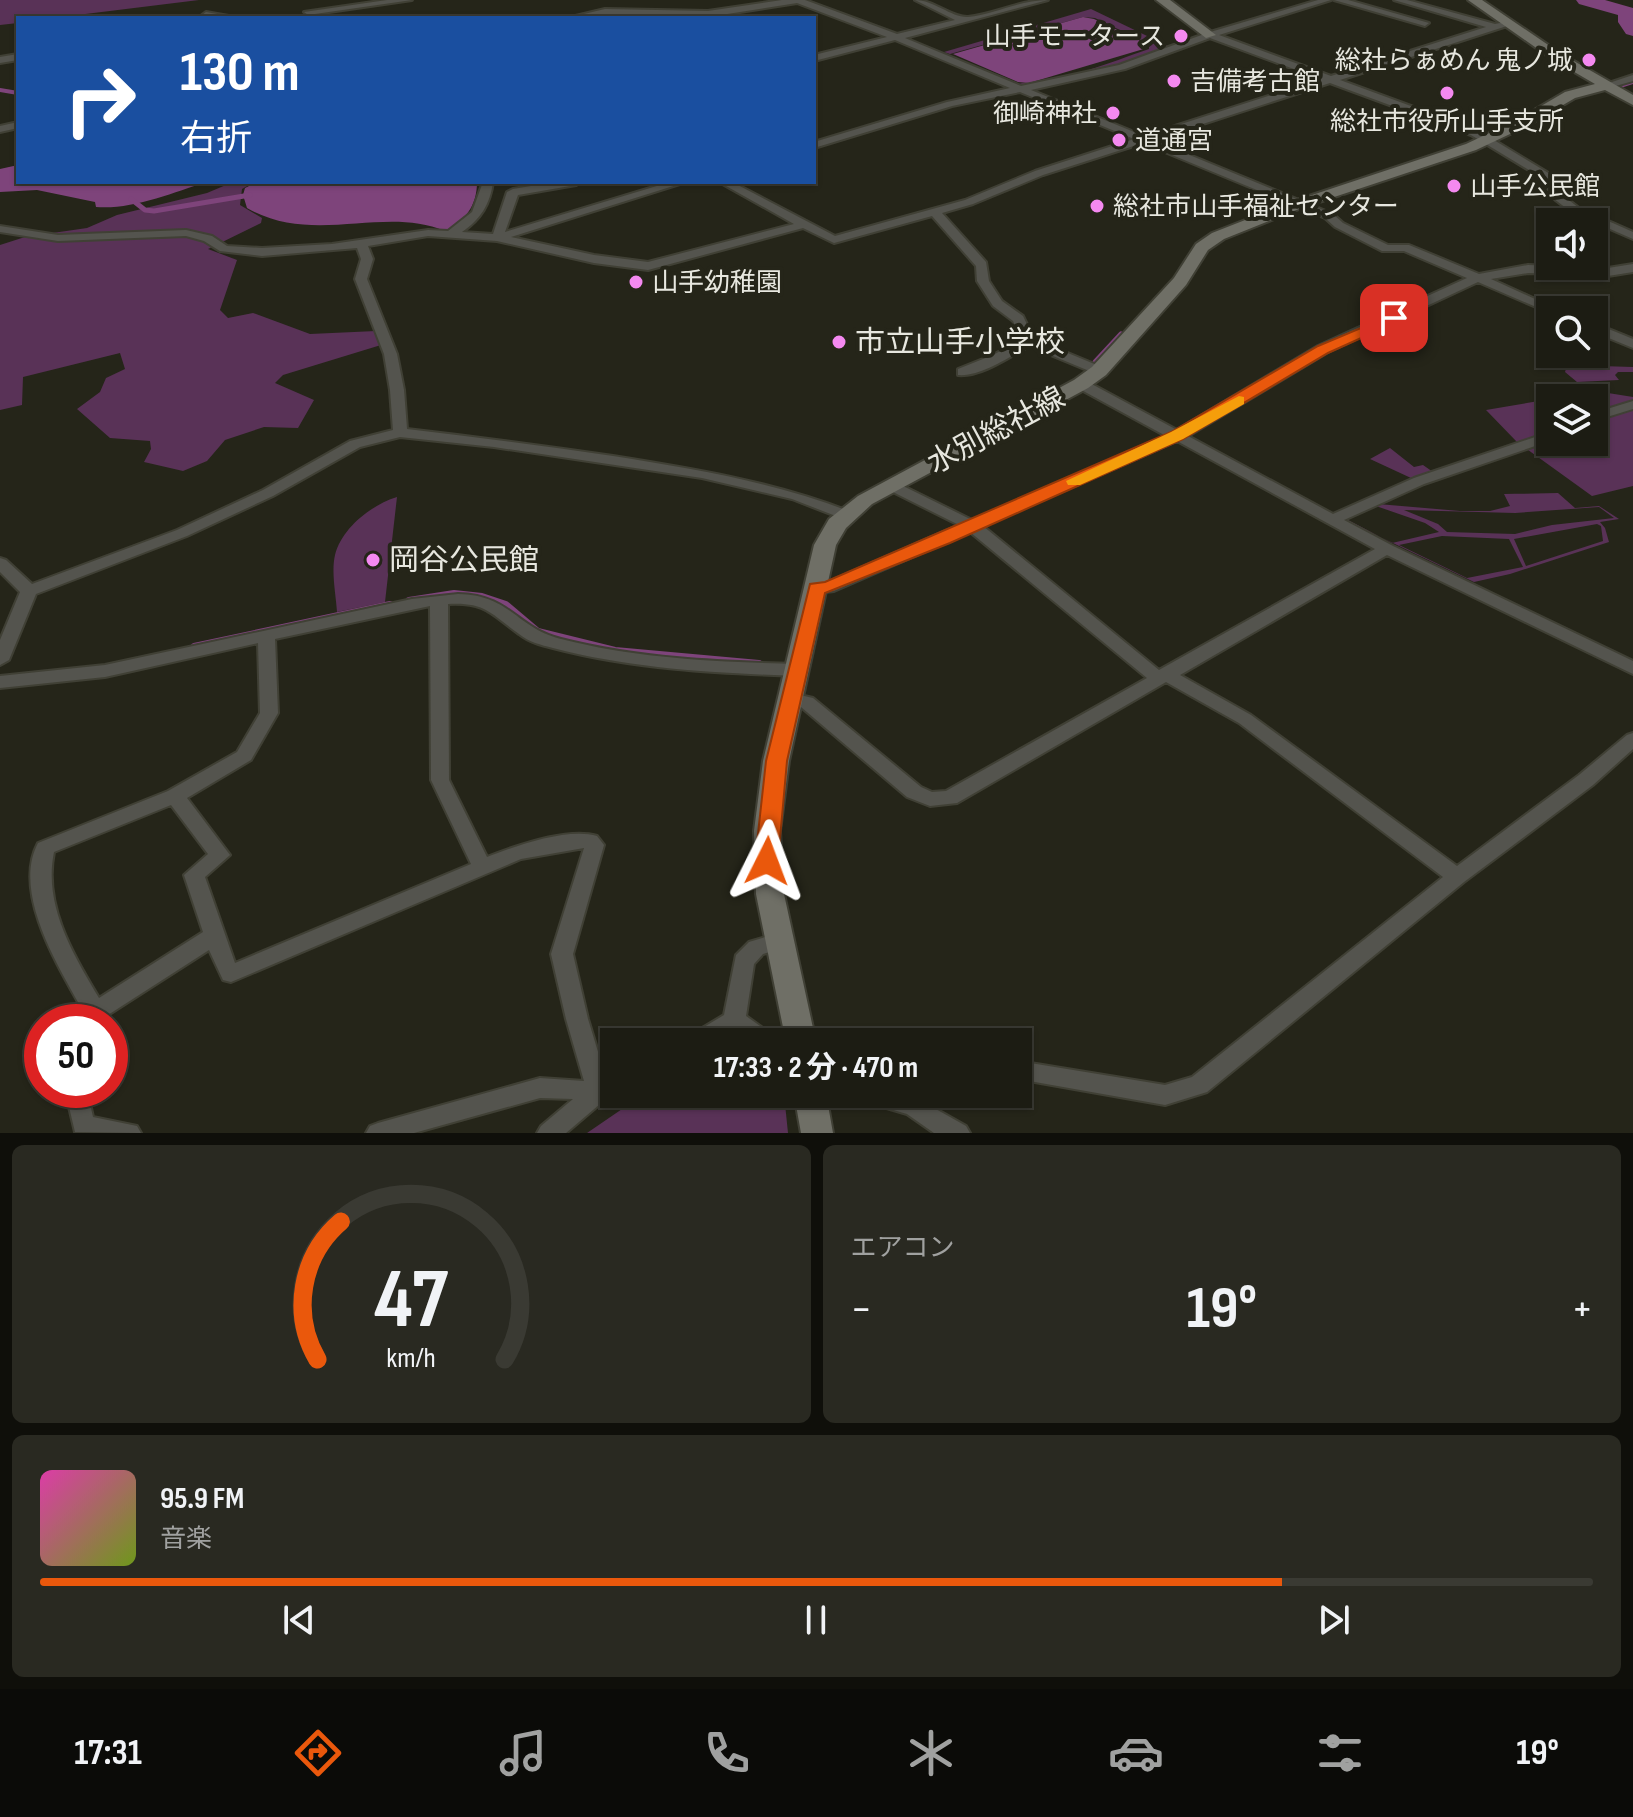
<!DOCTYPE html>
<html lang="ja">
<meta charset="utf-8">
<style>
:root{--surface:#1c1c13;--page:#292921;--text:#f1f3f6;--muted:#a0a1a0;--line:#3a3a33;--accent:#ea580c}
body{margin:0;font-family:"Sofia Sans Condensed","Noto Sans JP",sans-serif;background:var(--page);color:var(--text);height:100vh;display:flex;flex-direction:column;font-size:30px;white-space:nowrap}
*{box-sizing:border-box;margin:0}
p{font-size:26px;color:var(--muted)}
.icon{flex:none;width:44px;height:44px;fill:none;stroke:currentColor;stroke-width:2;stroke-linecap:round;stroke-linejoin:round}
.map{position:relative;height:1133px;overflow:hidden}
.side{display:flex;flex-direction:column;gap:12px;padding:12px;background:#0f0f0a;flex:1}
.side>*{flex:none}
.top-card{position:absolute;left:16px;top:16px;width:800px;height:168px;border-radius:0px;box-shadow:0 2px 6px #0004,0 0 0 2px var(--line);background:#1a4fa0;color:#fff;overflow:hidden}
.controls{position:absolute;left:1536px;top:208px;display:grid;gap:16px}
.controls a{display:grid;place-items:center;width:72px;height:72px;border-radius:0px;background:var(--surface);box-shadow:0 2px 6px #0004,0 0 0 2px var(--line);font-size:40px}
.speed{position:absolute;left:24px;top:1004px;display:flex;gap:16px;font-size:40px;font-weight:700;text-align:center}
.speed>*{display:grid;place-content:center;width:104px;height:104px;border-radius:50%;background:var(--surface);box-shadow:0 2px 6px #0004,0 0 0 2px var(--line);line-height:1}
.speed .limit{border:12px solid #d22;background:#fff;color:#111}
.pin{position:absolute;display:grid;place-items:center;width:68px;height:68px;color:#fff;margin:-34px;border-radius:16px;box-shadow:0 4px 12px #0006}
.me{position:absolute;width:88px;margin:-44px;rotate:3deg;stroke-linejoin:round;filter:drop-shadow(0 0 6px #0008)}
.turn{display:flex;align-items:center;gap:28px;height:168px;padding:0 32px;font-size:36px}
.turn .icon{width:104px;height:104px;stroke-width:2.5}
.turn b{display:block;font-size:56px;line-height:68px}
.big{font-size:60px;font-weight:700;line-height:1.1}
.side .widget{flex:1;display:flex;flex-direction:column;justify-content:center;gap:12px;min-width:0;padding:0 28px;border-radius:12px;background:var(--page)}
.side .dial{align-items:center;gap:0}
.dial svg{height:208px;overflow:visible;fill:none;stroke:var(--line);stroke-width:7;stroke-linecap:round;text-anchor:middle}
.dial text{fill:var(--text);stroke:none}
.song{display:flex;align-items:center;gap:24px}
.cover{width:96px;height:96px;border-radius:12px;background:linear-gradient(135deg,hsl(320 70% 55%),hsl(80 70% 35%))}
.played{height:8px;border-radius:4px;background:linear-gradient(90deg,var(--accent) 80%,var(--line) 80%)}
.keys{display:flex;justify-content:space-around;direction:ltr}
.heat{display:flex;justify-content:space-between;align-items:center;font-size:44px;direction:ltr}
.side .tiles{flex:1;display:grid;gap:12px;grid-template-columns:1fr 1fr}
.widget:last-child{grid-column:span 2}
.trip{position:absolute;left:600px;top:1028px;width:432px;height:80px;border-radius:0px;background:var(--surface);box-shadow:0 2px 6px #0004,0 0 0 2px var(--line);font-weight:700;line-height:80px;text-align:center}
.tab-bar{display:flex;height:128px;justify-content:space-around;align-items:center;background:#0b0b08;color:var(--muted)}
.tab-bar .icon{width:56px;height:56px}
.tab-bar .current{color:var(--accent)}
.tab-bar b{font-size:36px;color:var(--text)}
.map>svg:first-child{display:block}
.green{fill:#593257;fill-rule:evenodd}
.water{fill:#7e447b}
.lines{fill:none;stroke-linecap:round;stroke-linejoin:round}
.stream-far2{stroke:#7e447b;stroke-width:4}
.stream-far1{stroke:#7e447b;stroke-width:5}
.stream{stroke:#7e447b;stroke-width:6}
.river{fill:#7e447b;fill-rule:evenodd}
.street-casing{stroke:#404035;stroke-width:4}
.secondary-casing{stroke:#404035;stroke-width:4}
.street{fill:#54544e;fill-rule:evenodd}
.secondary{fill:#6f6f66;fill-rule:evenodd}
.route{fill:#ea580c;stroke:#983908;stroke-width:2}
.slow{fill:#f59e0b}
.poi-dot{fill:#f489f0;stroke:#252519;stroke-width:3}
.labels{text-anchor:middle;stroke-width:8;stroke-linejoin:round;paint-order:stroke}
.far-poi-label{font-size:26px;fill:#e7e7df;stroke:#252519;text-anchor:start}
.poi-label{font-size:30px;fill:#e7e7df;stroke:#252519;text-anchor:start}
.street-label{font-size:30px;fill:#e7e7df;stroke:#252519}
</style>
<div class="map">
<svg width="1633" height="1133" viewBox="0 0 1633 1133">
<rect width="100%" height="100%" fill="#252519"/>
<path class="green" d="M0,0H199L53,18H18V23L0,25Z
M1091,9L1170,47L1110,67L1029,86L1019,83C1059,84 1111,62 1149,49V44L1095,18L1083,17L950,54L944,52Z
M233,182L249,185L242,189L240,205L262,218L261,223L208,249L237,260L220,310L228,318L253,313L310,334L376,331L381,345L283,375L275,383L314,400L298,428L264,427L225,440L207,461L183,471L144,462L151,449L150,441L110,438L77,409L100,392L106,378L125,369L120,353L23,377L22,405L0,410V245L25,237L87,228L117,215L207,193Z
M1567,365L1633,367V372H1618L1615,375L1619,380L1577,382L1565,372Z
M1608,393L1633,397V486L1592,496L1517,442L1486,410L1550,399V442H1594V398H1555Z
M1390,448L1414,467L1423,465L1433,472L1411,478L1370,459Z
M1558,493L1575,508L1599,506L1619,519L1600,522L1605,528L1609,542L1510,574L1474,582L1343,519L1378,504L1460,511H1490L1510,506L1504,494ZM1376,506L1425,523L1439,532L1392,543L1346,519ZM1599,507L1614,518L1552,525L1515,534L1447,532L1438,524L1404,510L1515,513ZM1597,524L1601,526L1603,541L1526,566L1514,539ZM1442,536L1509,539L1523,567L1467,578L1399,545Z
M397,497L385,602L337,612C336,595 331,572 335,555C342,528 371,505 397,497Z
M644,1094H784L788,1133H587Z"/>
<path class="water" d="M1083,17L1094,19L1147,44V48L1029,83L1018,82L953,54Z
M18,165V182H206C173,193 131,210 96,207L95,202L37,190L0,192V169Z
M257,182H477C477,206 465,221 445,231C384,205 313,246 247,208L243,195L245,188Z"/>
<g class="lines">
<path class="stream-far2" d="M1627,12L1633,14
M1617,87L1633,82
M0,90L18,93"/>
<path class="stream-far1" d="M131,199L145,210L154,211L250,195
M1095,362L1121,334"/>
<path class="stream" d="M409,600L454,593L482,596L506,604L538,631L615,650L759,663
M194,646L390,604"/>
<path class="river" d="M1576,0H1605L1633,8V36L1626,34L1618,22V15L1579,4Z"/>
<defs>
<path id="street" d="M387,0H412L308,15L304,12Z
M782,0H805L897,34L955,20L915,0C934,0 952,18 968,17C995,14 1020,0 1048,0L905,38L1021,86L1119,65L1207,33L1318,0H1331L1219,35L1331,76L1486,27L1394,0H1407L1495,24L1510,21V25L1340,80L1479,131L1550,174L1561,194L1579,208L1633,232V239L1571,212L1553,198L1542,178L1471,135L1330,83L1153,140L1333,214L1343,223L1388,245H1409L1479,274L1528,265L1608,268L1633,264V272L1608,276L1528,273L1491,279L1559,310H1550V313L1478,282L1328,352L1188,436L1333,514L1414,478L1550,432V441L1424,484L1344,520L1393,546L1633,661V674L1387,555L1180,675L1251,715L1457,866L1579,775L1627,735L1633,733V749L1593,785L1464,882L1207,1092L1165,1105L1018,1079V1061L1165,1085L1192,1077L1443,877L1239,723L1166,682L957,803L930,806L907,797L801,707L785,703L782,699L785,695L791,693L813,698L921,787L932,792L946,791L1147,678L970,532L834,591L817,593L809,588L811,585L826,583L959,525L887,489L885,486L887,483H897L972,520L1166,436L1076,387V381H1086L1177,430L1318,346L1467,278L1404,251H1382L1335,227L1325,218L1143,143L1043,175L973,204L942,213L986,262L989,281L1002,301L1023,316L1034,339L1104,368L1106,371L1099,375L1029,346C1009,357 981,377 958,375V369L993,355L1021,340L1013,321L993,306L977,281L976,266L932,216L834,243L803,228L648,270L594,263L497,241L428,236L368,246L373,259L367,279L397,354L404,390L407,429C476,437 545,446 613,456C695,469 774,482 851,512L854,515L846,520L792,499L702,478L494,447L400,437L360,447L273,496L187,536L36,594L9,660L0,665V640L20,592L0,572V558L6,560L32,584L177,530L263,490L350,441L393,430L390,390L384,354L355,279L361,259L357,248L262,256L220,251L204,241L186,236L58,241L0,232V226L58,235L186,230L212,236L227,246L262,248L332,244L428,230L448,231L472,212L483,182H493C490,204 481,219 462,232L493,234L507,192L513,189L555,182H581L576,185L518,195L505,232L670,182H686L511,237L594,255L648,262L794,224L719,182H732L835,236L965,200L1035,171L1134,139L1020,92L952,106L814,148V142L947,102L1010,88L895,40L814,61V55L887,37L797,3L708,17L605,15L567,18L605,9L708,11ZM1210,38L1321,79L1144,136L1031,90L1125,69ZM1177,441L1375,549L1159,670L983,526Z
M1334,0H1348L1429,23L1425,26Z
M206,12L240,18L203,17L202,15Z
M18,54V60L0,63V57Z
M1633,75V81L1605,89L1600,86Z
M18,122V128L0,132V126Z
M1594,323L1633,339V348L1594,332Z
M1633,401V409L1594,421V413Z
M458,594C511,595 516,628 561,639C639,659 719,662 798,664L807,670L798,676C716,673 633,669 553,648C541,645 529,642 519,634C491,614 486,602 448,604L449,780L487,857C515,846 568,827 597,836L604,845L573,954L588,1019L606,1078L614,1075V1094H617L607,1098L566,1133H537L541,1126L573,1099L540,1098L414,1133H366L370,1126L378,1123L540,1078L584,1081L566,1019L551,954L584,848L521,859L231,982L223,980L209,950L97,1022H71L82,1009C58,966 12,892 38,843L168,791L237,752L260,713L258,643L105,677L0,688V676L105,665L412,599ZM430,606L431,780L471,864L235,963L205,877L230,855L187,798L251,760L278,713L275,639ZM171,805L208,854L184,875L203,932L99,998C73,954 43,905 54,852Z
M779,933L786,935L789,941L786,947L763,954L754,964L746,1016L774,1036L777,1042H749L733,1031L716,1042H686L689,1036L724,1015L736,955L749,942Z
M65,1090H87L93,1117L137,1126L141,1133L75,1132Z
M859,1094H954L950,1101L934,1108L966,1126L970,1133H934L907,1114L863,1101Z"/>
<path id="secondary" d="M1156,0H1170L1216,35L1206,38Z
M1468,0H1482L1560,53L1633,95V105L1605,90L1575,98L1529,125L1476,150L1304,207L1224,239L1208,250L1186,285L1106,375L1088,388L872,504L846,528L836,545L789,761L780,831L784,894L816,1042H786L756,894L754,831L763,761L814,545L829,519L858,496L1074,380L1092,367L1174,278L1196,244L1212,233L1294,201L1466,144L1519,119L1565,92L1595,84L1552,59Z
M794,1094H826L833,1133H801Z"/>
</defs>
<use href="#street" class="street-casing"/>
<use href="#secondary" class="secondary-casing"/>
<use href="#street" class="street"/>
<use href="#secondary" class="secondary"/>
</g>
<path class="route" d="M1394,314L1401,318L1399,321L1328,353L1183,439L950,543L825,593L787,761L778,861L775,866L767,869L759,866L755,861L766,761L810,584L825,582L1171,432L1318,346Z"/>
<path class="slow" d="M1239,396L1244,397V404L1183,439L1080,485H1068L1066,481L1171,432Z"/>
<g class="poi-dot">
<circle cx="1181" cy="36" r="8"/>
<circle cx="1589" cy="60" r="8"/>
<circle cx="1174" cy="81" r="8"/>
<circle cx="1447" cy="93" r="8"/>
<circle cx="1113" cy="113" r="8"/>
<circle cx="1119" cy="140" r="8"/>
<circle cx="1454" cy="186" r="8"/>
<circle cx="1097" cy="206" r="8"/>
<circle cx="636" cy="282" r="8"/>
<circle cx="839" cy="342" r="8"/>
<circle cx="373" cy="560" r="8"/>
</g>
<g class="labels">
<g class="far-poi-label">
<text x="1165" y="45" text-anchor="end">山手モータース</text>
<text x="1573" y="69" text-anchor="end">総社らぁめん 鬼ノ城</text>
<text x="1190" y="90">吉備考古館</text>
<text x="1097" y="122" text-anchor="end">御崎神社</text>
<text x="1447" y="130" text-anchor="middle">総社市役所山手支所</text>
<text x="1135" y="149">道通宮</text>
<text x="1470" y="195">山手公民館</text>
<text x="1113" y="215">総社市山手福祉センター</text>
<text x="652" y="291">山手幼稚園</text>
</g>
<g class="poi-label">
<text x="855" y="352">市立山手小学校</text>
<text x="389" y="570">岡谷公民館</text>
</g>
<g class="street-label">
<text transform="translate(996 430) rotate(-28)" y="10">水別総社線</text>
</g>
</g>
</svg>
<div class="controls">
<a><svg class="icon" aria-label="sound" viewBox="0 0 24 24"><path d="M4 9h4l5-4v14l-5-4H4zM17 9q2 3 0 6"/></svg></a>
<a><svg class="icon" aria-label="search" viewBox="0 0 24 24"><circle cx="10" cy="10" r="6"/><path d="M15 15l6 6"/></svg></a>
<a><svg class="icon" aria-label="layers" viewBox="0 0 24 24"><path d="M12 4l9 5-9 5-9-5zM3 14l9 5 9-5"/></svg></a>
</div>
<div class="speed"><div class="limit">50</div></div>
<div class="pin" style="left:1394px;top:318px;background:#d93025"><svg class="icon" aria-label="arrive" viewBox="0 0 24 24"><path d="M6 21V4h12l-3 4 3 4H6"/></svg></div>
<svg class="me" style="left:767px;top:861px" viewBox="-20 -20 40 40"><path d="M0-17L14 15 0 8-14 15z" fill="#ea580c" stroke="#fff" stroke-width="4"/></svg>
<div class="trip">17:33 · 2 分 · 470 m</div>
<div class="top-card">
<div class="turn"><svg class="icon" aria-label="right" viewBox="0 0 24 24"><path d="M7 20v-9h11M14 6l5 5-5 5"/></svg><div><b>130 m</b>右折</div></div>
</div>
</div>
<section class="side">
<div class="tiles">
<div class="widget dial"><svg viewBox="0 0 100 80">
<path d="M14 69A42 42 0 1 1 86 69"/>
<path d="M14 69A42 42 0 0 1 23 16" stroke="#ea580c"/>
<text x="50" y="56" font-size="32" font-weight="700">47</text>
<text x="50" y="72" font-size="11">km/h</text>
</svg></div>
<div class="widget"><p>エアコン</p>
<div class="heat"><a>−</a><b class="big">19°</b><a>+</a></div>
</div>
<div class="widget">
<div class="song"><i class="cover"></i><div><b>95.9 FM</b><p>音楽</p></div></div>
<div class="played"></div>
<div class="keys"><svg class="icon" aria-label="previous" viewBox="0 0 24 24"><path d="M18 5L8 12l10 7zM5 5v14"/></svg><svg class="icon" aria-label="pause" viewBox="0 0 24 24"><path d="M8 5v14M16 5v14"/></svg><svg class="icon" aria-label="next" viewBox="0 0 24 24"><path d="M6 5l10 7-10 7zM19 5v14"/></svg></div>
</div>
</div>
</section>
<nav class="tab-bar">
<b>17:31</b>
<svg class="icon current" aria-label="directions" viewBox="0 0 24 24"><path d="M12 3l9 9-9 9-9-9zM9 14v-3h6M13 9l2 2-2 2"/></svg>
<svg class="icon" aria-label="music" viewBox="0 0 24 24"><path d="M9 18V5l10-2v13"/><circle cx="6" cy="18" r="3"/><circle cx="16" cy="16" r="3"/></svg>
<svg class="icon" aria-label="phone" viewBox="0 0 24 24"><path d="M5 4h4l2 5-3 2q2 4 5 5l2-3 5 2v4C11 20 4 13 5 4z"/></svg>
<svg class="icon" aria-label="climate" viewBox="0 0 24 24"><path d="M12 3v18M4 7l16 10M4 17L20 7"/></svg>
<svg class="icon" aria-label="car" viewBox="0 0 24 24"><path d="M5 17H2v-5l4-1 3-4h7l3 4 3 1v5h-3M9 17h6M6 11h13"/><circle cx="7" cy="17" r="2"/><circle cx="17" cy="17" r="2"/></svg>
<svg class="icon" aria-label="filters" viewBox="0 0 24 24"><path d="M4 7h16M4 17h16"/><circle cx="9" cy="7" r="2"/><circle cx="15" cy="17" r="2"/></svg>
<b>19°</b>
</nav>
